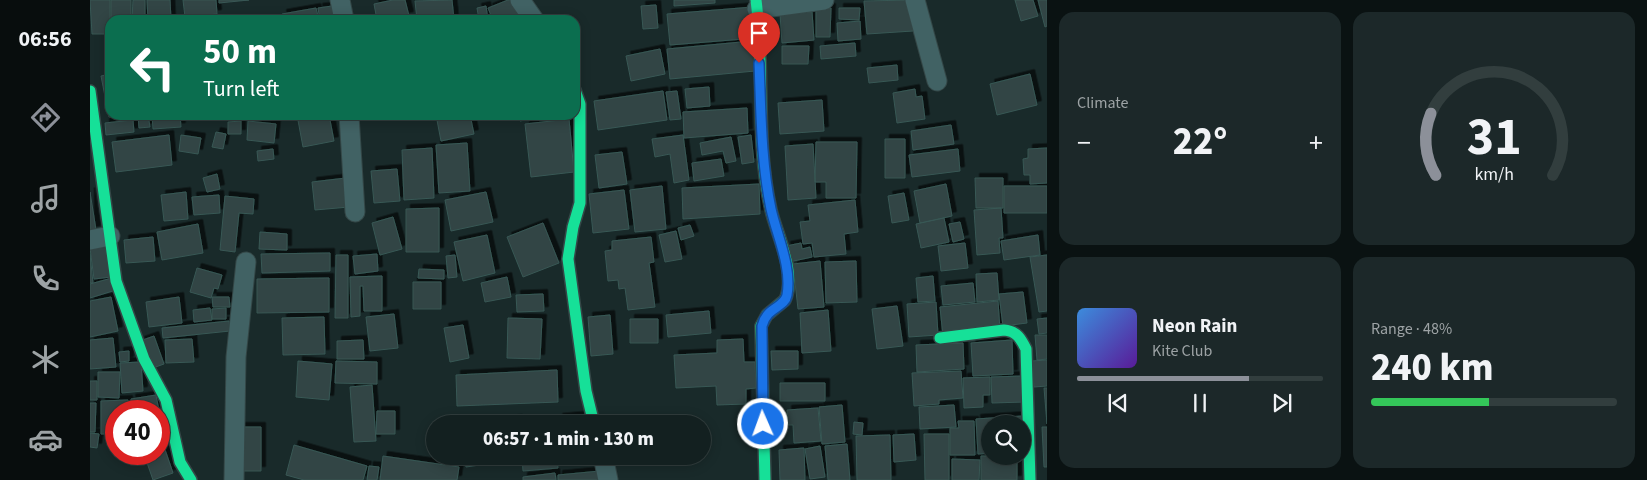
<!DOCTYPE html>
<meta charset="utf-8">
<style>
:root{--surface:#132020;--page:#1c2829;--text:#f1f3f6;--muted:#9da3a5;--line:#323e3e;--accent:#8c9099}
body{margin:0;font-family:"Source Sans 3",sans-serif;background:var(--page);color:var(--text);height:100vh;display:flex;flex-direction:column;font-size:19px;white-space:nowrap}
*{box-sizing:border-box;margin:0}
p{font-size:16px;color:var(--muted)}
.icon{flex:none;width:28px;height:28px;fill:none;stroke:currentColor;stroke-width:2;stroke-linecap:round;stroke-linejoin:round}
.map{position:relative;flex:1;overflow:hidden}
.drawer{display:flex;flex-direction:column;gap:12px;padding:12px;background:#0a1212;width:600px}
.drawer>*{flex:none}
.guide{position:absolute;left:15px;top:15px;width:475px;height:105px;border-radius:15px;box-shadow:0 2px 12px #0003,0 0 0 1px var(--line);background:#0b6e4f;color:#fff;overflow:hidden}
.tools{position:absolute;left:891px;top:415px;display:grid;gap:10px}
.tools a{display:grid;place-items:center;width:50px;height:50px;border-radius:50%;background:var(--surface);box-shadow:0 2px 12px #0003,0 0 0 1px var(--line);font-size:25px}
.speed{position:absolute;left:15px;top:400px;display:flex;gap:10px;font-size:25px;font-weight:700;text-align:center}
.speed>*{display:grid;place-content:center;width:65px;height:65px;border-radius:50%;background:var(--surface);box-shadow:0 2px 12px #0003,0 0 0 1px var(--line);line-height:1}
.speed .limit{border:8px solid #d22;background:#fff;color:#111}
.pin{position:absolute;display:grid;place-items:center;width:42px;height:42px;color:#fff;margin:-51px -21px;border-radius:50% 50% 50% 0;rotate:-45deg;box-shadow:0 0 5px #0007}
.pin .icon{rotate:45deg}
.me{position:absolute;width:55px;margin:-28px;rotate:358deg;stroke-linejoin:round;filter:drop-shadow(0 0 4px #0008)}
.turn{display:flex;align-items:center;gap:18px;height:105px;padding:0 15px;font-size:22px}
.turn .icon{width:65px;height:65px;stroke-width:2.5}
.turn b{display:block;font-size:35px;line-height:42px}
.big{font-size:38px;font-weight:800;line-height:1.1}
.drawer .card{flex:1;display:flex;flex-direction:column;justify-content:center;gap:8px;min-width:0;padding:0 18px;border-radius:15px;background:var(--page)}
.drawer .dial{align-items:center;gap:0}
.dial svg{height:130px;overflow:visible;fill:none;stroke:var(--line);stroke-width:7;stroke-linecap:round;text-anchor:middle}
.dial text{fill:var(--text);stroke:none}
.song{display:flex;align-items:center;gap:15px}
.cover{width:60px;height:60px;border-radius:8px;background:linear-gradient(135deg,hsl(210 70% 55%),hsl(270 70% 35%))}
.played{height:5px;border-radius:2px;background:linear-gradient(90deg,var(--accent) 70%,var(--line) 70%)}
.keys{display:flex;justify-content:space-around;direction:ltr}
.heat{display:flex;justify-content:space-between;align-items:center;font-size:28px;direction:ltr}
.charge{height:8px;border-radius:4px;background:linear-gradient(90deg,#34c759 48%,var(--line) 0)}
.drawer .tiles{flex:1;display:grid;gap:12px;grid-template-columns:repeat(2,1fr)}
.trip{position:absolute;left:336px;top:415px;width:285px;height:50px;border-radius:25px;background:var(--surface);box-shadow:0 2px 12px #0003,0 0 0 1px var(--line);font-weight:800;line-height:50px;text-align:center}
main{display:flex;flex:1;min-height:0}
.dock{display:flex;flex-direction:column;width:90px;justify-content:space-around;align-items:center;background:#080d0d;color:var(--muted)}
.dock .icon{width:35px;height:35px}
.dock .selected{color:var(--accent)}
.dock b{font-size:22px;color:var(--text)}
.map>svg:first-child{display:block}
.building{fill:#314444;stroke:#385855;filter:url(#shadow)}
.lines{fill:none;stroke-linecap:round;stroke-linejoin:round}
.street-casing{stroke:#344747;stroke-width:21}
.fast-casing{stroke:#344747;stroke-width:14}
.street{stroke:#416264;stroke-width:19}
.fast{stroke:#16e098;stroke-width:11}
.route-casing{stroke:#114b97;stroke-width:12}
.route{stroke:#1a73e8;stroke-width:9}
</style>
<main>
<nav class="dock">
<b>06:56</b>
<svg class="icon selected" aria-label="directions" viewBox="0 0 24 24"><path d="M12 3l9 9-9 9-9-9zM9 14v-3h6M13 9l2 2-2 2"/></svg>
<svg class="icon" aria-label="music" viewBox="0 0 24 24"><path d="M9 18V5l10-2v13"/><circle cx="6" cy="18" r="3"/><circle cx="16" cy="16" r="3"/></svg>
<svg class="icon" aria-label="phone" viewBox="0 0 24 24"><path d="M5 4h4l2 5-3 2q2 4 5 5l2-3 5 2v4C11 20 4 13 5 4z"/></svg>
<svg class="icon" aria-label="climate" viewBox="0 0 24 24"><path d="M12 3v18M4 7l16 10M4 17L20 7"/></svg>
<svg class="icon" aria-label="car" viewBox="0 0 24 24"><path d="M5 17H2v-5l4-1 3-4h7l3 4 3 1v5h-3M9 17h6M6 11h13"/><circle cx="7" cy="17" r="2"/><circle cx="17" cy="17" r="2"/></svg>
</nav>
<div class="map">
<svg width="957" height="480" viewBox="0 0 957 480">
<defs>
<filter id="shadow"><feDropShadow dx="4.5" dy="-4.5" stdDeviation="0" flood-color="#0009"/></filter>
</defs>
<rect width="100%" height="100%" fill="#192a2a"/>
<path class="building" d="M0,0H20V34H2Z
M21,0H41V20H21Z
M43,0H55V20H42Z
M57,0H80L81,20H58Z
M93,0H126L127,14L95,17Z
M129,0H159L129,3Z
M303,0H315L319,16L301,20H287L284,4Z
M362,0L364,20H327L325,1Z
M418,0H425L432,20H403L398,8Z
M584,0H625V3L584,6Z
M821,0L823,31L777,34L774,1Z
M925,0H943L948,16L931,21Z
M948,0H957V26L955,27Z
M566,5L568,28L553,29L551,6Z
M242,6L245,20H230L228,8Z
M396,6L398,20H389L387,8Z
M663,7L666,38L580,45L577,14Z
M226,8L229,20H193L192,14Z
M726,8H741L740,37H726Z
M749,8H770L769,20L749,19Z
M722,12L724,40L692,43L690,14Z
M770,21L771,39L748,41L747,23Z
M662,41L665,71L580,79L577,49Z
M765,43L766,56L731,59L730,46Z
M692,46H719L718,64H692Z
M570,49L575,74L541,81L536,56Z
M807,65L808,80L779,83L777,68Z
M20,74V115H30L19,117L11,76Z
M940,74L947,105L907,115L900,84Z
M619,87L620,106L597,108L595,89Z
M825,89L826,97L832,96L835,119L807,123L803,93Z
M573,91L577,120L508,130L504,101Z
M587,91L591,119L580,120L576,92Z
M732,100L734,131L690,134L688,103Z
M657,108L658,133L594,138L593,112Z
M48,115H58L60,127L49,128Z
M62,115H90L91,127L63,129Z
M142,115H157V116L142,118Z
M207,115H239L244,141L213,147Z
M346,115H380L384,134L351,141Z
M429,115H465L430,121Z
M479,119L484,172L441,177L435,124Z
M43,120L44,132L16,135L15,123Z
M151,121V134H138V122Z
M158,121L186,124L184,143L157,140Z
M861,125L864,144L823,150L821,131Z
M126,132L136,134L133,149L122,147Z
M79,135L82,165L26,172L22,142Z
M91,135L111,138L108,154L89,151Z
M593,135L599,180L584,183L580,154L565,157L562,139Z
M661,135L664,162L652,164L648,137Z
M641,137L646,161L636,163L633,151L612,155L610,143Z
M795,139H815V178H795Z
M726,142H767L766,198H736V182H725Z
M377,143L380,191L349,193L346,145Z
M723,144L726,198L698,200L695,146Z
M342,148L344,198L314,200L312,150Z
M957,148V183L940,184V175H934L933,159L938,158V149Z
M183,149L184,159L168,161L167,151Z
M868,149L870,171L822,177L819,155Z
M532,152L537,184L509,188L505,155Z
M631,159L634,176L604,181L602,163Z
M307,169L310,201L284,203L281,171Z
M127,174L130,189L117,192L113,178Z
M256,178L259,207L225,210L222,182Z
M885,178H913V208H886Z
M669,184L670,214L593,219L592,188Z
M856,184L862,216L830,223L824,191Z
M572,186L576,229L545,232L540,190Z
M914,186H957V213H914Z
M534,190L539,229L503,233L499,194Z
M0,192L6,230L0,231Z
M96,192L98,219L74,221L71,195Z
M396,192L403,222L361,231L355,200Z
M814,193L819,220L802,223L798,196Z
M129,195L130,213L104,215L102,197Z
M135,196L164,199L163,214L149,213L145,252L130,250Z
M765,200L768,232L754,234L756,254L724,257L722,243L713,244L710,222L720,221L718,205Z
M349,208V252H316V209Z
M911,208L913,238H909L910,253L887,255L884,210Z
M303,217L312,249L290,255L282,223Z
M854,218L859,242L831,248L826,224Z
M870,222L874,239L863,242L859,224Z
M453,223L469,263L433,277L417,237Z
M108,224L113,253L72,260L67,232Z
M600,225L604,236L591,240L588,228Z
M586,231L592,259L575,262L569,235Z
M170,232L197,234V250L169,249Z
M397,235L405,273L373,281L364,242Z
M948,235L950,255L914,260L911,241Z
M63,237L65,261L36,263L34,240Z
M561,237L564,262L559,263L565,307L538,310L535,288L529,289L528,280L518,281L515,251L522,250V241Z
M711,243L712,249L720,247L722,257L699,262L696,246Z
M875,243L878,268L851,271L848,246Z
M17,245L21,277L4,279L0,248Z
M240,253V271L172,273L171,254Z
M0,254L3,283H0Z
M287,254L288,271L265,274L263,256Z
M246,255H258V318H245Z
M365,255L367,277L358,278L356,256Z
M957,255V311L949,312L940,257Z
M730,261L734,307L708,309L703,264Z
M766,261L767,302L736,303L735,262Z
M107,268L132,275L128,289L124,288L121,298L100,292Z
M329,269L354,270V279L328,278Z
M907,273L909,300L887,302L886,274Z
M292,276V311H274L273,286H270V316L261,317L260,277Z
M843,276L845,301L828,302L826,278Z
M417,277L421,297L395,302L391,283Z
M22,278L26,290L0,298V284Z
M239,278V312L167,313V279Z
M323,282H351V309H323Z
M883,283L885,302L853,305L851,286Z
M933,292L937,323L913,326L909,294Z
M453,294L454,311L427,312L426,295Z
M21,297L28,331L0,337V301Z
M89,297L92,323L59,327L56,302Z
M122,297H139L140,307H123Z
M908,301L910,330L853,336L850,307Z
M846,302L848,335L819,337L817,304Z
M807,306L813,346L787,349L782,309Z
M120,308L122,320L104,322L103,310Z
M136,308V319H122V309Z
M738,310L741,351L712,353L710,313Z
M619,311L621,333L578,337L576,315Z
M304,314L308,348L280,351L276,317Z
M520,315L523,354L501,356L498,317Z
M234,317L235,354L193,355L192,318Z
M418,318L452,319L450,359L417,358Z
M957,318V333L949,334L947,319Z
M540,319H568V343H540Z
M139,321L140,331L73,338L72,328Z
M373,325L379,358L360,362L354,328Z
M945,335H957V359L947,360Z
M64,336L74,364L60,369L50,341Z
M23,338L26,367L0,369V340Z
M102,339L104,362L76,363L75,340Z
M653,339L654,362H665L666,388L656,389V404L627,405L626,386L586,388L584,355L627,353V340Z
M273,340L274,359H247V341Z
M922,340L923,374L883,376L881,343Z
M873,343L874,369L827,372L826,345Z
M39,351V361L30,362L29,352Z
M681,351H708V369L682,370Z
M957,360V386L944,387L942,361Z
M208,361L242,364L239,400L206,397Z
M246,361L287,362V384L245,383Z
M51,362L53,391L32,393L30,363Z
M467,370L468,402L367,406L366,375Z
M871,371L873,398L849,400V404L824,406L822,373Z
M8,372H30L29,398L8,397Z
M934,376V402L902,403L901,377Z
M900,377V395H893V407L874,408L873,378Z
M0,381H7V400H0Z
M690,383H735V401H690Z
M282,385L286,441L264,442L260,387Z
M954,388H957V424Z
M66,395L69,411H43L41,399Z
M38,400V411H26V434H11V401Z
M0,403H6L5,432H0Z
M752,405L755,442L732,444L729,407Z
M864,405L866,427L830,429L829,407Z
M728,408L731,441L704,443L703,425H698L697,410Z
M287,411H305V434H286Z
M489,416L490,424H469L468,418Z
M933,416L932,424H900V453L888,454L886,419Z
M428,419V424H415V420Z
M465,421V424H430V423Z
M868,421H884L885,455H860V428H869Z
M764,422L773,423L772,435L763,434Z
M149,427H171V471H148Z
M952,427H957V467H954Z
M0,433L9,434L7,448L0,447Z
M824,434L826,460L804,462L803,435Z
M834,434H859V480H835Z
M70,435L83,473L63,480L54,454H69Z
M800,435L801,480H767L766,436Z
M757,444L760,480H738L735,446Z
M204,445L277,466L273,480H214L196,475Z
M730,446L735,477L720,479L715,449Z
M714,448L715,480H690L689,450Z
M293,456L369,467L367,480H290Z
M374,456H417V461L376,467Z
M432,456H467L468,468L433,471Z
M891,456H927V480H891Z
M862,459L890,460L889,480H862Z
M279,466L289,467L287,480H277Z
M510,471V480H468V475Z
M465,473L466,480H433V477Z"/>
<g class="lines">
<defs>
<path id="street" d="M250,0L254,20
M430,0L444,20
M825,0L847,81
M667,9L734,0
M259,115L265,212
M0,240L20,236
M513,456L518,480
M144,480L146,357L156,262"/>
<path id="fast" d="M666,0C675,70 665,141 681,210C687,236 707,273 695,300L677,315L671,326L675,480
M485,90L490,104V203L483,227L478,259L496,391L504,424
M0,91L26,281L54,359L76,400L90,462L101,480
M850,338L914,330C927,331 931,339 936,349L940,480"/>
</defs>
<use href="#street" class="street-casing"/>
<use href="#fast" class="fast-casing"/>
<use href="#street" class="street"/>
<use href="#fast" class="fast"/>
</g>
<g class="lines">
<defs>
<path id="route" d="M669,63C671,111 671,161 681,209C687,236 702,267 697,295C695,308 677,306 672,326L673,424"/>
</defs>
<use href="#route" class="route-casing"/>
<use href="#route" class="route"/>
</g>
</svg>
<div class="tools">
<a><svg class="icon" aria-label="search" viewBox="0 0 24 24"><circle cx="10" cy="10" r="6"/><path d="M15 15l6 6"/></svg></a>
</div>
<div class="speed"><div class="limit">40</div></div>
<div class="pin" style="left:669px;top:63px;background:#d93025"><svg class="icon" aria-label="arrive" viewBox="0 0 24 24"><path d="M6 21V4h12l-3 4 3 4H6"/></svg></div>
<svg class="me" style="left:673px;top:424px" viewBox="-20 -20 40 40"><circle r="17" fill="#1a73e8" stroke="#fff" stroke-width="3"/><path d="M0-11L8 9 0 5-8 9z" fill="#fff"/></svg>
<div class="trip">06:57 · 1 min · 130 m</div>
<div class="guide">
<div class="turn"><svg class="icon" aria-label="left" viewBox="0 0 24 24"><path d="M17 20v-9H6M10 6l-5 5 5 5"/></svg><div><b>50 m</b>Turn left</div></div>
</div>
</div>
<section class="drawer">
<div class="tiles">
<div class="card"><p>Climate</p>
<div class="heat"><a>−</a><b class="big">22°</b><a>+</a></div>
</div>
<div class="card dial"><svg viewBox="0 0 100 80">
<path d="M14 69A42 42 0 1 1 86 69"/>
<path d="M14 69A42 42 0 0 1 11 31" stroke="#8c9099"/>
<text x="50" y="56" font-size="32" font-weight="700">31</text>
<text x="50" y="72" font-size="11">km/h</text>
</svg></div>
<div class="card">
<div class="song"><i class="cover"></i><div><b>Neon Rain</b><p>Kite Club</p></div></div>
<div class="played"></div>
<div class="keys"><svg class="icon" aria-label="previous" viewBox="0 0 24 24"><path d="M18 5L8 12l10 7zM5 5v14"/></svg><svg class="icon" aria-label="pause" viewBox="0 0 24 24"><path d="M8 5v14M16 5v14"/></svg><svg class="icon" aria-label="next" viewBox="0 0 24 24"><path d="M6 5l10 7-10 7zM19 5v14"/></svg></div>
</div>
<div class="card"><p>Range · 48%</p><b class="big">240 km</b><div class="charge"></div></div>
</div>
</section>
</main>
